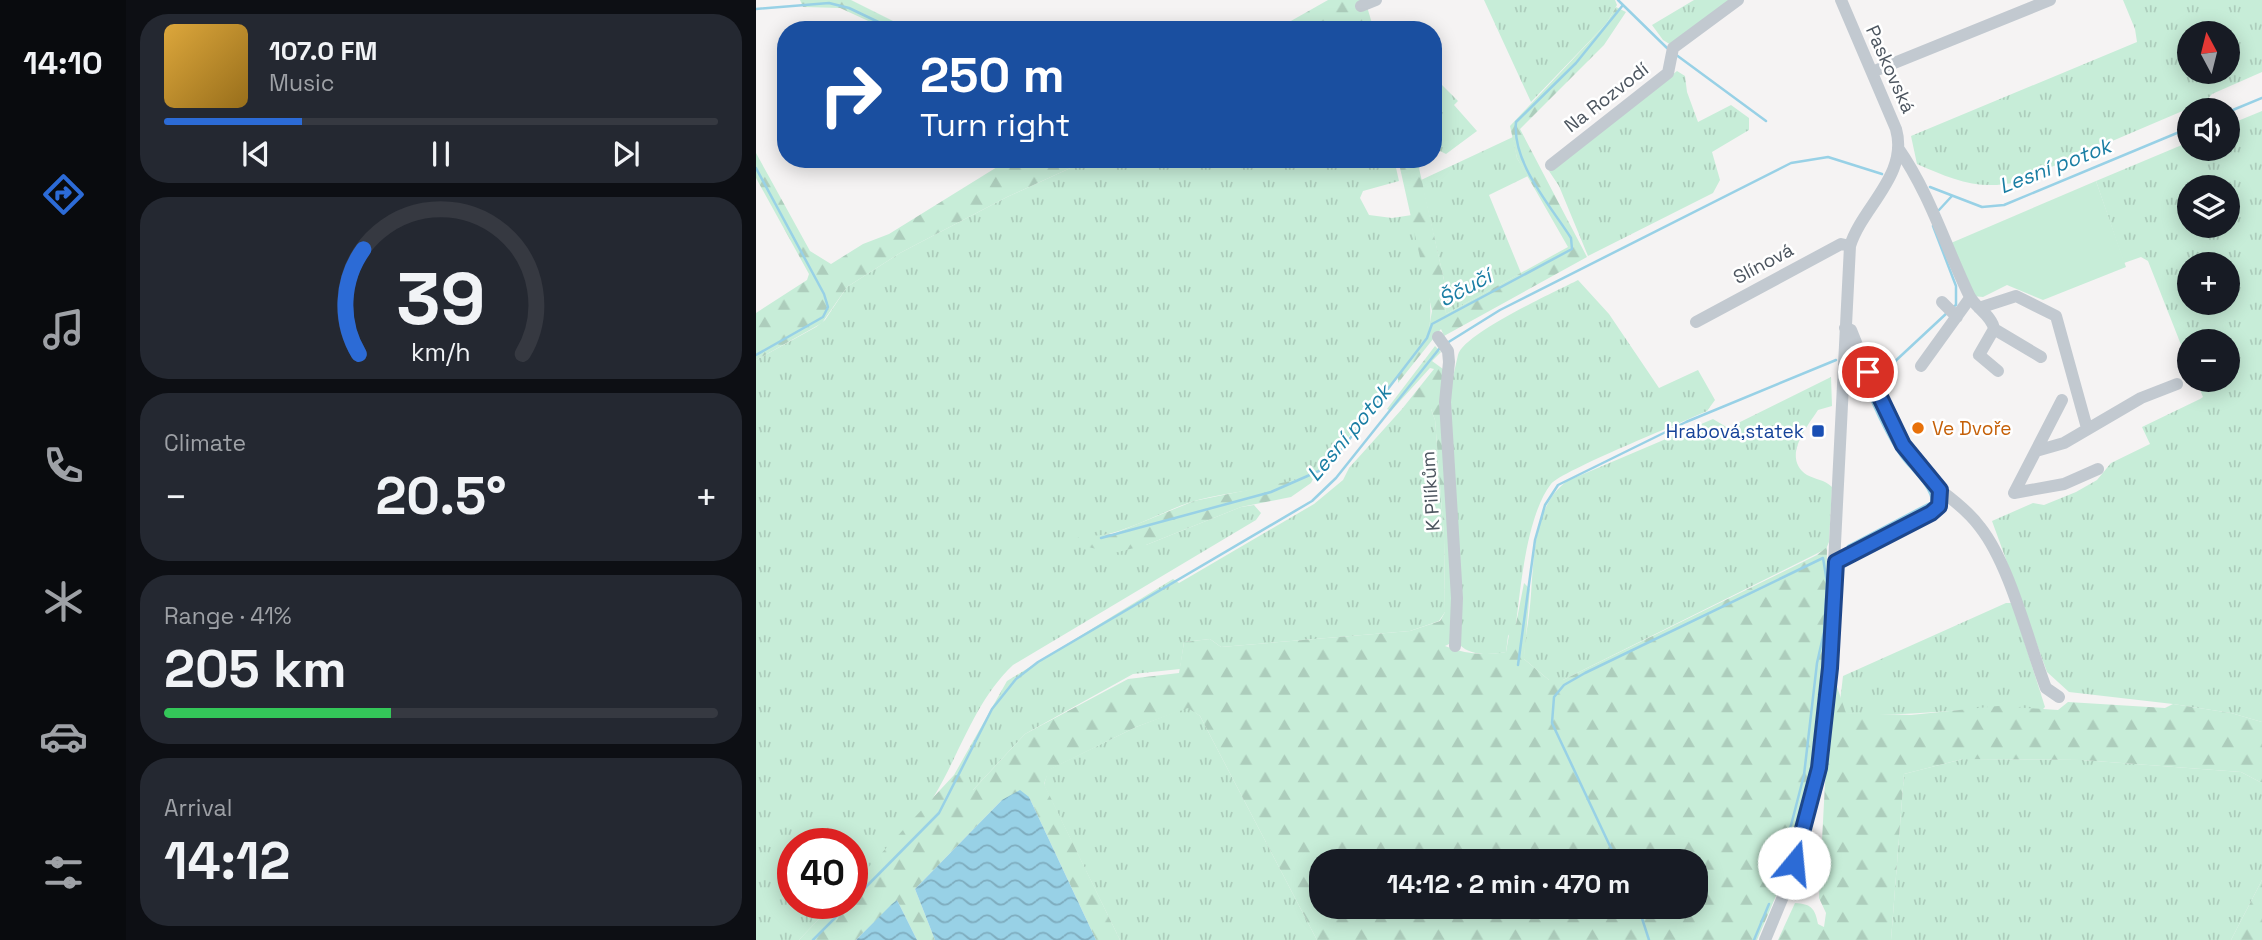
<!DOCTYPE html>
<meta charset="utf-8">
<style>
:root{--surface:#171b24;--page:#242831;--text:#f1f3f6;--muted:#9ea1a6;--line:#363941;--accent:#2c6bd6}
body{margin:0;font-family:"Space Grotesk",sans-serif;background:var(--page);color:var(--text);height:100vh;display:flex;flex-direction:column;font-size:26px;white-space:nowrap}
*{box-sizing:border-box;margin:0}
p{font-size:23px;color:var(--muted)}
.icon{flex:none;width:38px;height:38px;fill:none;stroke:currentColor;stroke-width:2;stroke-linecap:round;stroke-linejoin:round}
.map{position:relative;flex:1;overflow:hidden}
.details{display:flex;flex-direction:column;gap:14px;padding:14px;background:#0d0f14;width:630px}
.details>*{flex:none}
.guide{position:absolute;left:21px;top:21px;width:665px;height:147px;border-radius:28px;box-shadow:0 4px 18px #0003;background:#1a4fa0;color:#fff;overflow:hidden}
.needle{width:46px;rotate:353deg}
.fabs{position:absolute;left:1421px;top:21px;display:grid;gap:14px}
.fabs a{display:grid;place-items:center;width:63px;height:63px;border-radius:50%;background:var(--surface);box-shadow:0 4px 18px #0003;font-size:35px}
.speed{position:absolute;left:21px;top:828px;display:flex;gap:14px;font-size:35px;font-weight:700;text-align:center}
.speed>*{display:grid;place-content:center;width:91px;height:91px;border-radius:50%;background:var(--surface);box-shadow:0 4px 18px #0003;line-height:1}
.speed .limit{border:10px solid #d22;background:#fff;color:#111}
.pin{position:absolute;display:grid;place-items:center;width:60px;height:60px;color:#fff;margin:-30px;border:4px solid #fff;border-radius:50%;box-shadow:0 2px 7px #0007}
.me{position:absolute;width:77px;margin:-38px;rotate:17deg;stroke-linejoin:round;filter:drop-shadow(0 0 5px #0008)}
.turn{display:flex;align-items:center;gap:24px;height:147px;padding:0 28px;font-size:32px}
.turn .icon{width:91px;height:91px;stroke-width:2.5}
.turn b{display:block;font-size:49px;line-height:60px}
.big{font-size:52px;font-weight:800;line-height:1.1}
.details .widget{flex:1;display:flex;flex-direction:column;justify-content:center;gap:10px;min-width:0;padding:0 24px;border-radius:28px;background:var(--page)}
.details .dial{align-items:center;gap:0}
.dial svg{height:182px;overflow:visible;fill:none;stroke:var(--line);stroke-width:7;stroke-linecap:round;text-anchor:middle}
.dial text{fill:var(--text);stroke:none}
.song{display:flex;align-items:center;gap:21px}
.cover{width:84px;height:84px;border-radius:10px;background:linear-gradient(135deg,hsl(40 70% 55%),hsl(40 70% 35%))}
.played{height:7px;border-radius:4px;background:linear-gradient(90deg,var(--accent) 25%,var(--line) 25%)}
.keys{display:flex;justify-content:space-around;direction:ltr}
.heat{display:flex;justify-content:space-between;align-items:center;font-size:38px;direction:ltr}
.charge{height:10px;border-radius:5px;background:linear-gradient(90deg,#34c759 41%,var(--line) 0)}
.trip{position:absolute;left:553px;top:849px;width:399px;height:70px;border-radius:28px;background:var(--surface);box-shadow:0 4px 18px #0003;font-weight:800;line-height:70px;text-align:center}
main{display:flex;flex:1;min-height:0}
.dock{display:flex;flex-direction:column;width:126px;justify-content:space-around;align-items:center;background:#090b0e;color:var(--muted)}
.dock .icon{width:49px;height:49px}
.dock .active{color:var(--accent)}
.dock b{font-size:32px;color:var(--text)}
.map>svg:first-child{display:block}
.grass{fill:url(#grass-tufts);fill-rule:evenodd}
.forest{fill:url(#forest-firs);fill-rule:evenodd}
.pitch{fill:#c7edd8}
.water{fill:url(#water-waves)}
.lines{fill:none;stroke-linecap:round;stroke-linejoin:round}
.stream{stroke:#98d1e6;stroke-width:2.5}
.minor{stroke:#c2c9d0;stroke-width:12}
.route-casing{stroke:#1d468b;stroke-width:18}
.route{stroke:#2c6bd6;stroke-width:12}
.food-dot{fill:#e8710a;stroke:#fff;stroke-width:2.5}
.transit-dot{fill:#1a4fb4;stroke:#fff;stroke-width:2.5}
.labels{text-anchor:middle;stroke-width:5;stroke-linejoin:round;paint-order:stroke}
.street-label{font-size:19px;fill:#4c555f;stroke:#fff}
.food-label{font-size:19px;fill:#c56008;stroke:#fff;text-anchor:start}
.transit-label{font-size:19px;fill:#164399;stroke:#fff;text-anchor:end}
.water-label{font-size:21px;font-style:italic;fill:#1a7ea4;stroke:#fff}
</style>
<main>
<nav class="dock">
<b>14:10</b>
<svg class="icon active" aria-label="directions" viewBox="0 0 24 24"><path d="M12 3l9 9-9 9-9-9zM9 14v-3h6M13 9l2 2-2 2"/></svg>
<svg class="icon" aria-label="music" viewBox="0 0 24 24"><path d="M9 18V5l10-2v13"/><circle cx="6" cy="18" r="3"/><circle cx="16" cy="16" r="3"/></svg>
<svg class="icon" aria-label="phone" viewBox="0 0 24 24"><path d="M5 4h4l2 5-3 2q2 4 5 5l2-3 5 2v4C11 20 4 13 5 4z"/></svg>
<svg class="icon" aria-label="climate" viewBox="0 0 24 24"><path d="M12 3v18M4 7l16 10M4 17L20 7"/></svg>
<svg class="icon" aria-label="car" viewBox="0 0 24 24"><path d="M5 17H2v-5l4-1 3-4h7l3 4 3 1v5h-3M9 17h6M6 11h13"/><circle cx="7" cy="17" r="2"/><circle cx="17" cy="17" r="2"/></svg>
<svg class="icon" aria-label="filters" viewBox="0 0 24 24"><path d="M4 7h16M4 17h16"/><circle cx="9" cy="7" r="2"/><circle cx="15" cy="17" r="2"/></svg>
</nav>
<section class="details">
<div class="widget">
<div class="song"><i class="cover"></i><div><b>107.0 FM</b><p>Music</p></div></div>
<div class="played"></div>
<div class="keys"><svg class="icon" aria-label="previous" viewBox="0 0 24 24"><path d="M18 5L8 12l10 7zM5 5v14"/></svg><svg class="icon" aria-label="pause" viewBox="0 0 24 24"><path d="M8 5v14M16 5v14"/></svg><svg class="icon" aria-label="next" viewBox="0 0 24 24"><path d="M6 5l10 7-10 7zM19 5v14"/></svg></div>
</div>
<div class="widget dial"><svg viewBox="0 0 100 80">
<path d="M14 69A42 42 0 1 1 86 69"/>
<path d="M14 69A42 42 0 0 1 16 23" stroke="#2c6bd6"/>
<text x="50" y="56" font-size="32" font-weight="700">39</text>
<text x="50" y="72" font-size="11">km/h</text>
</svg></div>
<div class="widget"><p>Climate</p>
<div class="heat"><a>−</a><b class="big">20.5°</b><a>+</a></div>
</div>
<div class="widget"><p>Range · 41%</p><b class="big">205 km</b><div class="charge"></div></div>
<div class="widget"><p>Arrival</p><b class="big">14:12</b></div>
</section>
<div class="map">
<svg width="1506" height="940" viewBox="0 0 1506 940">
<defs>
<pattern id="grass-tufts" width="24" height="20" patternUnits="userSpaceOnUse" patternTransform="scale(1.75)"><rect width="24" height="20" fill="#c7edd8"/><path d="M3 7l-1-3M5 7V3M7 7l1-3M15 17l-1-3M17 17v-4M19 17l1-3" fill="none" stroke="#adcdbc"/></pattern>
<pattern id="forest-firs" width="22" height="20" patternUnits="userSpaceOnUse" patternTransform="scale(1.75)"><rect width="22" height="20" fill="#c7edd8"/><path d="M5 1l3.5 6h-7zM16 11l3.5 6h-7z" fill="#adcdbc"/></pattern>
<pattern id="water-waves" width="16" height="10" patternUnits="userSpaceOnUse" patternTransform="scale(1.75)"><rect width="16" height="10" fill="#98d1e6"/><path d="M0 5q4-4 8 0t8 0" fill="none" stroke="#7eacbe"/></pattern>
</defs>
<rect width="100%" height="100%" fill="#f5f3f3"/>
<path class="grass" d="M728,0H859L861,5L850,24L775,102Z
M938,0H978L915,45L907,40L896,25Z
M1367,0H1506V72L1456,94L1450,101L1260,182C1223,191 1195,179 1161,164L1155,136L1381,42L1379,29ZM1433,33H1472V72H1433Z
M921,71L929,76L931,92L942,122L975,105L993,118V130L956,152L964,180L957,193L832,256L803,186L793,171Z
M677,76L702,101L698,105L721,131L690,154L684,151L677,155Z
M1506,111V722L1475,713L1417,704L1313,692L1291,672L1236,521L1277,503L1288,505L1320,492L1341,480L1355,463L1394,444L1386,427L1444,399L1447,397L1440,380H1472V341H1433V365L1392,261L1385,257L1368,263L1340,181L1433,142V149H1472V125ZM1433,187H1472V226H1433ZM1433,264H1472V303H1433Z
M757,137L761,158L772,176L733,195L765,273L690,314L688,280L665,180Z
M334,159H638L643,181L607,191L604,198L613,215L636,218L656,215C664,254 682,299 671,339L570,465C532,492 479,488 435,502C405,512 375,530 344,536L390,545L485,507L498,505L505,513L500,520L257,665C218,702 204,754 177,798C157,830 123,859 96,885V844H37V903H78L43,940H0V360L60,327L69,320L91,287L144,253L251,197Z
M822,280L853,314L903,388L942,370L959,400L951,411C927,422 805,471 795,484C771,515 765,584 760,624L752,636L750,652C735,655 714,656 704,645L691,403L702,355C708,333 799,292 822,280Z
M1075,377L1076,406L1062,410C1051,427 1025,458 1051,475C1060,480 1068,479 1076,487L1073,542L1070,549L807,680H793L768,659C768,643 771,631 773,615C779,573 772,510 811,481L957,419L972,428Z
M670,406L675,409L679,420L688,536L689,612L683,621L654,631L465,647L454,639L428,642L424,669L377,674L269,734L216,791L198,775L251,681L417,579L423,583L558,504L587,480L593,468L646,409Z
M1250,603H1256L1289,707L1286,710C1218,704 1157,719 1089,713L1084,702L1087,676Z
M432,707L444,716L561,940H364L288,785L292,770L380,727Z
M1207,759L1326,760L1485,772L1506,783V880L1475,940H1135L1148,774Z"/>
<path class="forest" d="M44,0H95L155,30H132L84,8L47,7Z
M572,0H609L618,30L588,25L576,30H519Z
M860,7L870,12L848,45L764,129L831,257L688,336L685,329L642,383V375L671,339L676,311L642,159H661L688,280L690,314L812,247L761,158L754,126L850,24Z
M0,153L54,251L75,264L107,244L133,234L254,159H334L251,197L144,253L91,287L66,323L0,360V313L51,280L53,274L0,178Z
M679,346L685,352L676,361L687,369L700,596L695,643L689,646C708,654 730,656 750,652L754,629L760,624L768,583L774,589L768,659L793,680H807L1061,555L1071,547L1070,639L1058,765L1029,875L1001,940H561L444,716L432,708L380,727L293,770L288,784L364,940H340L273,797L246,800L159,889L179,940H161L141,900L100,940H43L78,903H96V885L198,775L212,776L217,790L269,734L372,679L423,673L428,642L454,639L465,647L654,631L684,621L689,612L688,536L679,420L675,409H646L678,369L674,368L635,411L631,409ZM565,861H940V906H565Z
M560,473L555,483L535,497L485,507L390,545L358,553L319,544L322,537L357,534L438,501L540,480Z
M1079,681L1090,713L1155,715L1242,706L1302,710L1312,702L1409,708L1417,704L1475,713L1506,722V783L1485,772L1326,760L1207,759L1148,774L1135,940H1022L1039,903C1055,904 1059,908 1062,924L1068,927L1070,913L1063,898L1070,764Z
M1506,880V940H1475Z"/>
<path class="pitch" d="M1340,181L1370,267L1287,300L1251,285L1227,297L1217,296L1195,243Z"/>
<path class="water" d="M264,790L273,797L340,940H179L159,889L246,800Z
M141,900L161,940H100L136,904Z"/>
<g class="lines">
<path class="stream" d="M867,5L911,48
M0,9L73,3L93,8L139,30
M919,54L1010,121
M1472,112L1506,98
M277,159L279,163
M0,168L68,294L72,307L67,317L0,355
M1174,187L1226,207L1248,205L1433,128
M1183,210L1195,197
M1177,226L1200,286V305L1197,307
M691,343L744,310L1035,163L1072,157L1126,174
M1095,360L1109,384
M1120,379L1192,312
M345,538L515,492L572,467L671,338L676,324L816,249L815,238C794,205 756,163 760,122L820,63L867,5L862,0
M1092,546L1176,502C1176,486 1154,469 1145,456C1130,434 1119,409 1109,385L1111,384
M762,665L779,540L789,505L802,485L930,422L1080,360
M861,861L796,723L798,697L808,685L829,673L1067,558L1071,582L1068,632L1061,663L1048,775L1023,872
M96,901L183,813L236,709L260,679L282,662L556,501L580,478L683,349
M882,906L893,940
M57,940L94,903
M998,940L1013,904"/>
<path class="minor" d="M605,6L620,0
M1116,72L1294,0
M1142,148C1174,194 1189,245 1213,295C1219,308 1236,315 1238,329L1285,357
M795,165L912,73L917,48L982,0
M1186,302L1201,317
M1223,308L1260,296L1300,316L1331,428
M940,322L1085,244L1094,246
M1238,329L1223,355L1242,371
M682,337L692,351L693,362L689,402L701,598L699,646
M1165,366L1214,298
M1306,400L1258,493L1308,484L1342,469
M1280,451L1308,443L1385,398L1421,384
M1184,490C1199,501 1213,512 1224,527C1254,565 1272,641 1290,688L1303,697
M1079,562L1175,513L1183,506L1184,490L1147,445L1122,397L1095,330L1089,328
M1009,940L1031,887L1052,817L1070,722L1094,246C1106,207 1153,175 1140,129L1085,0"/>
</g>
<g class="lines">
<defs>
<path id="route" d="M1038,863L1063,768L1074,668L1080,562L1175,513L1183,506L1184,490L1147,445L1112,372"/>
</defs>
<use href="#route" class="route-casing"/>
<use href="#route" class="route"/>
</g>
<circle class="food-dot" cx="1162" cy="428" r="7"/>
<rect class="transit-dot" x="1055" y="424" width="14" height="14" rx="3.5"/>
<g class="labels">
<g class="street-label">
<text transform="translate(1135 69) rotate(66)" y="7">Paskovská</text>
<text transform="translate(850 97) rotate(-38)" y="7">Na Rozvodí</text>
<text transform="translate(1007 263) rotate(-28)" y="7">Slínová</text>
<text transform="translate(674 491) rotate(-94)" y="7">K Pilíkům</text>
</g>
<g class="food-label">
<text x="1176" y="435">Ve Dvoře</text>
</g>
<g class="transit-label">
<text x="1048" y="438">Hrabová,statek</text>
</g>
<g class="water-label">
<text transform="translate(1299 166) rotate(-21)" y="7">Lesní potok</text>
<text transform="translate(709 288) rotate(-28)" y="7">Ščučí</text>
<text transform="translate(593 433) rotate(-50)" y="7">Lesní potok</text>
</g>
</g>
</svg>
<div class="fabs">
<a><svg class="needle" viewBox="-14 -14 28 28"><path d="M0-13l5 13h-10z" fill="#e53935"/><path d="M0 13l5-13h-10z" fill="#9ea1a6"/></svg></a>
<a><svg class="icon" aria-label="sound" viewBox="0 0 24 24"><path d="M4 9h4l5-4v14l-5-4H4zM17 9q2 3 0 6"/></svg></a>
<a><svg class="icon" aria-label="layers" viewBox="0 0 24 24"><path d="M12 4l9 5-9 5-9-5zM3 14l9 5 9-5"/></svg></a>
<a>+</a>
<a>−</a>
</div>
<div class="speed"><div class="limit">40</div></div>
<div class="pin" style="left:1112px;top:372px;background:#d93025"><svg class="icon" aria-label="arrive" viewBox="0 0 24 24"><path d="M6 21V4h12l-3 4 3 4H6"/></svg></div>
<svg class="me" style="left:1038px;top:863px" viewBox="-20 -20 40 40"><circle r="19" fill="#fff"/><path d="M0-13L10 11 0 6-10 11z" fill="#2c6bd6"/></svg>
<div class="trip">14:12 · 2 min · 470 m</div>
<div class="guide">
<div class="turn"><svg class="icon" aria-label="right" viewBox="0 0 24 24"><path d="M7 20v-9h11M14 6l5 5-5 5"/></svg><div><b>250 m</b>Turn right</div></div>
</div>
</div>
</main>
